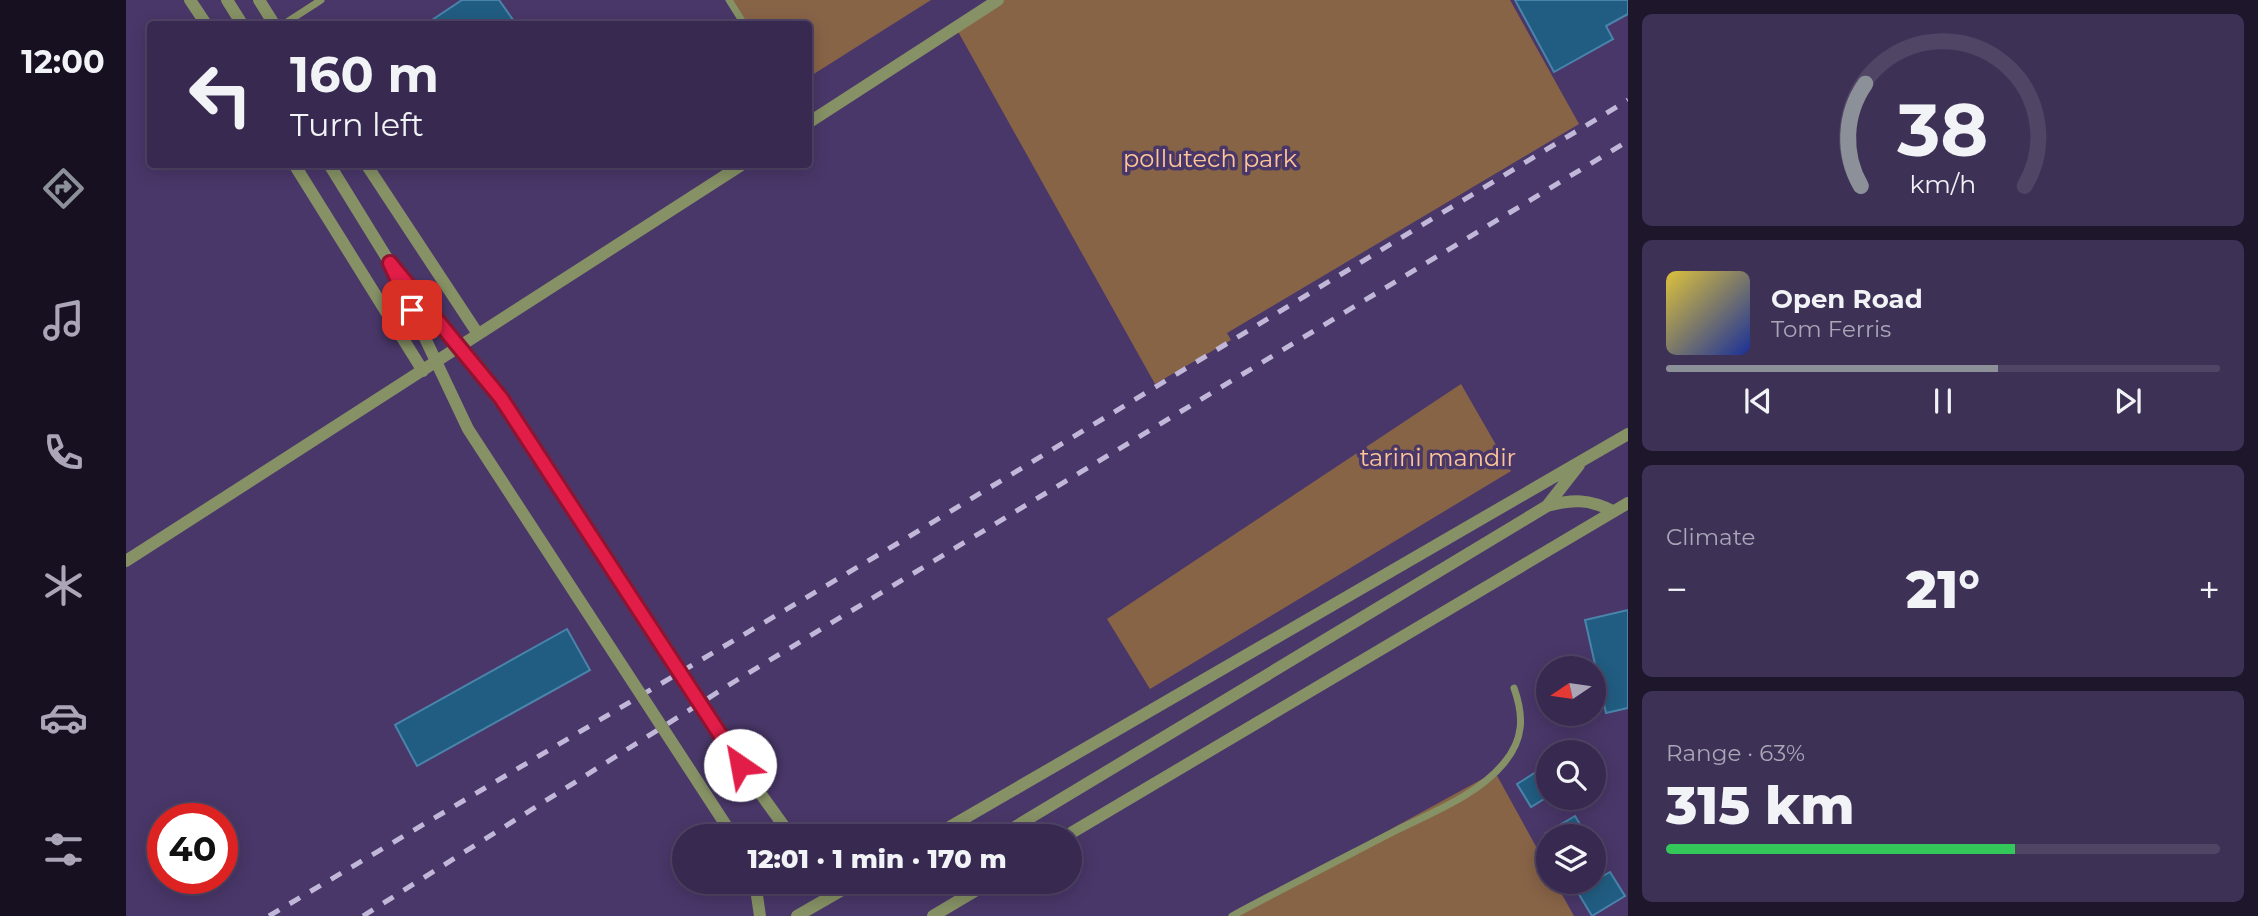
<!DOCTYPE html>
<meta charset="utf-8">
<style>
:root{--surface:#37294f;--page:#3e3156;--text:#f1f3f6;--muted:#aaa6b7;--line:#514566;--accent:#8c9099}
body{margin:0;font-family:Montserrat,sans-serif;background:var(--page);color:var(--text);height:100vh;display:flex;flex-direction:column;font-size:26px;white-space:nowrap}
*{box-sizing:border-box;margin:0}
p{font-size:23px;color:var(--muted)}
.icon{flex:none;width:38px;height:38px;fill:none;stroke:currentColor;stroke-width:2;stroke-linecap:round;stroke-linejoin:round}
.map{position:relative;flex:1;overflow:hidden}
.sheet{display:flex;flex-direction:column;gap:14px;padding:14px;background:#1e172b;width:630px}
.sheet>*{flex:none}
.hud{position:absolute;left:21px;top:21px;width:665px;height:147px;border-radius:7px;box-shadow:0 4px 18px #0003,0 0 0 2px var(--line);background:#37294f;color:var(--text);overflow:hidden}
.needle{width:46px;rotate:257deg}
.fabs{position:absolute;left:1410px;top:656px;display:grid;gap:14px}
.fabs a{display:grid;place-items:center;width:70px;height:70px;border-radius:50%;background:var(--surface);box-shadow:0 4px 18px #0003,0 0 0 2px var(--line);font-size:35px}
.speed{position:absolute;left:21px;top:803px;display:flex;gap:14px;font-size:35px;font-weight:700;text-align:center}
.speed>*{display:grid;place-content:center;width:91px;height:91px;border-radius:50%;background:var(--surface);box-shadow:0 4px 18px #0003,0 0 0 2px var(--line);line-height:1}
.speed .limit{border:10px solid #d22;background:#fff;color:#111}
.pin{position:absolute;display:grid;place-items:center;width:60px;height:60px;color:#fff;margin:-30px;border-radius:14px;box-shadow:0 4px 10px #0006}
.me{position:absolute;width:77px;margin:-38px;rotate:327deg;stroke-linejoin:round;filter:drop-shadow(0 0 5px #0008)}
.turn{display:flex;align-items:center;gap:24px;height:147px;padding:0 28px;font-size:32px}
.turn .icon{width:91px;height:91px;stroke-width:2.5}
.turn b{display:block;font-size:49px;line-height:60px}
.big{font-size:52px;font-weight:800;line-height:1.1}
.sheet .tile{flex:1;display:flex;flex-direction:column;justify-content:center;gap:10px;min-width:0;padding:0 24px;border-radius:10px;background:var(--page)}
.sheet .dial{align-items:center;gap:0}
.dial svg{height:182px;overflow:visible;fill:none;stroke:var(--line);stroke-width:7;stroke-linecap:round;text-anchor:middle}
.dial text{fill:var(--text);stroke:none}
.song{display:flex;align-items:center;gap:21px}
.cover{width:84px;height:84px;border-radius:10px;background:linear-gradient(135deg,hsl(50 70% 55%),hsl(230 70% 35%))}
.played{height:7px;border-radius:4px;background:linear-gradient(90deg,var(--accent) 60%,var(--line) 60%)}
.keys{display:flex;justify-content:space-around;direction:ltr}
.heat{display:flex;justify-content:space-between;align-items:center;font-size:38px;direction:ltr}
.charge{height:10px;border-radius:5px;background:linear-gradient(90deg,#34c759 63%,var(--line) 0)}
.trip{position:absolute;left:546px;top:824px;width:410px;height:70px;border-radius:35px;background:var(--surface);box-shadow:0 4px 18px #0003,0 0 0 2px var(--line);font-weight:800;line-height:70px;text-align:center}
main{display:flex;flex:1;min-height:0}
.dock{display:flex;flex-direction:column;width:126px;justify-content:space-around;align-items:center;background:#161020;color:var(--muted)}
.dock .icon{width:49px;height:49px}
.dock .current{color:var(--accent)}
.dock b{font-size:32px;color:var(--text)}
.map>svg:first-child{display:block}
.green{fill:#886447}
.building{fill:#215d82;stroke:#4a84aa;stroke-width:2}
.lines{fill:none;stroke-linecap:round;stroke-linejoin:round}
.minor{stroke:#869165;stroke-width:7}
.tertiary{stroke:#869165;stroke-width:12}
.rail{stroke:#c1b7d8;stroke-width:5;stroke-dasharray:12 12;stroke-linecap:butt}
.tertiary-bridge{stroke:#869165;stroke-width:12}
.route-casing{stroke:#92132f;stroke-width:18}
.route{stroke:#e11d48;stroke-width:12}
.labels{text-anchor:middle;stroke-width:7;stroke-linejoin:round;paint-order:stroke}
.park-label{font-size:24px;fill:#fec597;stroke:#493769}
</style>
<main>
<nav class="dock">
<b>12:00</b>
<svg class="icon current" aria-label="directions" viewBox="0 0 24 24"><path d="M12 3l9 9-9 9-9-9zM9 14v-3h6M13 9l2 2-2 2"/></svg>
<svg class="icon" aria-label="music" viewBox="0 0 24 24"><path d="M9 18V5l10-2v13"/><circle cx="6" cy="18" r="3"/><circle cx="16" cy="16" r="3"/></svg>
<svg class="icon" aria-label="phone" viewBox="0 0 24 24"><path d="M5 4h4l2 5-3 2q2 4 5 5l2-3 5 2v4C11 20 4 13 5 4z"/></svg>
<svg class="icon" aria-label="climate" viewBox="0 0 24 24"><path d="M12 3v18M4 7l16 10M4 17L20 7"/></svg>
<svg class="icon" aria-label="car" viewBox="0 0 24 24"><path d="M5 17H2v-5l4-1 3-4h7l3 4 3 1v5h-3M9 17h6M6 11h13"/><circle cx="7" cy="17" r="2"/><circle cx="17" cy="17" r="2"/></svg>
<svg class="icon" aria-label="filters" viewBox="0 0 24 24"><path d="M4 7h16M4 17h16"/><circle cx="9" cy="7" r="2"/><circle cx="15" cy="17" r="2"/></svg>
</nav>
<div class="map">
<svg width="1502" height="916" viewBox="0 0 1502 916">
<rect width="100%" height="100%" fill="#493769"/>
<path class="green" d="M604,0H805L683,77L682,24H619Z
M874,0H1384L1453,124L1101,333L1105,340L1029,384L830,28Z
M1335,384L1385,471L1024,689L981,619Z
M1369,772L1423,870V882H1429L1448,916H1106Z"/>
<path class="building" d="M336,0H373L390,24H300Z
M1389,0H1502V14L1480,26L1487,39L1428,72Z
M1502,610V708L1480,713L1459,620Z
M441,629L464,670L291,766L269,725Z
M1418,767L1423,775V796L1405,807L1391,784Z
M1449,816L1461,836L1423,837L1420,833Z
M1484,872L1499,896L1466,916L1451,891Z"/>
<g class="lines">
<path class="minor" d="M603,0L618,24
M158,24L195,0
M1106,916C1160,887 1215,859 1269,831C1305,813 1352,795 1378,763C1398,739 1398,716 1388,688"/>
<path class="tertiary" d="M64,0L80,24
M101,0L116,24
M133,0L148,24
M682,123L872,0
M168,164L297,371
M203,164L264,263
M240,164L352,334
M1421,506L1453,465
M0,561L617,164
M808,836L1502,434
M874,836L1421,506C1447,499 1463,499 1487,511
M940,836L1502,503
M629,882L634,916
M671,916L730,882
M807,916L864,882"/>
<path class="rail" d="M143,916L779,539L1502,100
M237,916L611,680L1502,141"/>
<path class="tertiary-bridge" d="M264,263L375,398L614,765L660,829L672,836
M271,279L342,429L607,836"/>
</g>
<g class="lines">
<defs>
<path id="route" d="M286,310L264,263L375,398L614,765"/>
</defs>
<use href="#route" class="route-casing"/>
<use href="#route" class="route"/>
</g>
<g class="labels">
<g class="park-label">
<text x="1084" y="167">pollutech park</text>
<text x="1312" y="466">tarini mandir</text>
</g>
</g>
</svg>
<div class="fabs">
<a><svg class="needle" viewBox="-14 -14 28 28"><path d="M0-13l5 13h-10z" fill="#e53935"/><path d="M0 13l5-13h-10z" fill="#aaa6b7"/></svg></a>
<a><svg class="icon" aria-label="search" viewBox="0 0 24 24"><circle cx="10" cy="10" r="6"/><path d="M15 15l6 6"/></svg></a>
<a><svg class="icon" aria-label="layers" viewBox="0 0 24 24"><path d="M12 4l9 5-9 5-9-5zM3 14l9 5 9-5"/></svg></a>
</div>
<div class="speed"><div class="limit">40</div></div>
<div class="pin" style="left:286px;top:310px;background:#d93025"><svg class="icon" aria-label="arrive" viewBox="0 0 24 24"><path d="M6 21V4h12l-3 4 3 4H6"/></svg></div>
<svg class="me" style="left:614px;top:765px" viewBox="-20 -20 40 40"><circle r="19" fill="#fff"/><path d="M0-13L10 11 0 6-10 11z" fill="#e11d48"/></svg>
<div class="trip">12:01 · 1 min · 170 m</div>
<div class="hud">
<div class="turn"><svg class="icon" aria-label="left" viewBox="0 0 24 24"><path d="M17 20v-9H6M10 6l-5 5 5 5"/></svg><div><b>160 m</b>Turn left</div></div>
</div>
</div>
<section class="sheet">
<div class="tile dial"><svg viewBox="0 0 100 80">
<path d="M14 69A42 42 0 1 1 86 69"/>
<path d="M14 69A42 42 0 0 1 16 24" stroke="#8c9099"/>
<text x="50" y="56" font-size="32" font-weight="700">38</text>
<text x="50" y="72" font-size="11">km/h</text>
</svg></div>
<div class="tile">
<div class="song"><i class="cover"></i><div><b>Open Road</b><p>Tom Ferris</p></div></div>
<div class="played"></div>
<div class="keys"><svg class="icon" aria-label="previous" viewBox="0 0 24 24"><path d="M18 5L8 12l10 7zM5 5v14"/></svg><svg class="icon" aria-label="pause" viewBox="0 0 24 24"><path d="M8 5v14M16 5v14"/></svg><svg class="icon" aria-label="next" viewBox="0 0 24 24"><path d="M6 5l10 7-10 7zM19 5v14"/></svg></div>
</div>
<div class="tile"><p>Climate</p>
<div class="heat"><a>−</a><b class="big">21°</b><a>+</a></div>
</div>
<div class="tile"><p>Range · 63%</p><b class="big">315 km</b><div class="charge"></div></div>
</section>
</main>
